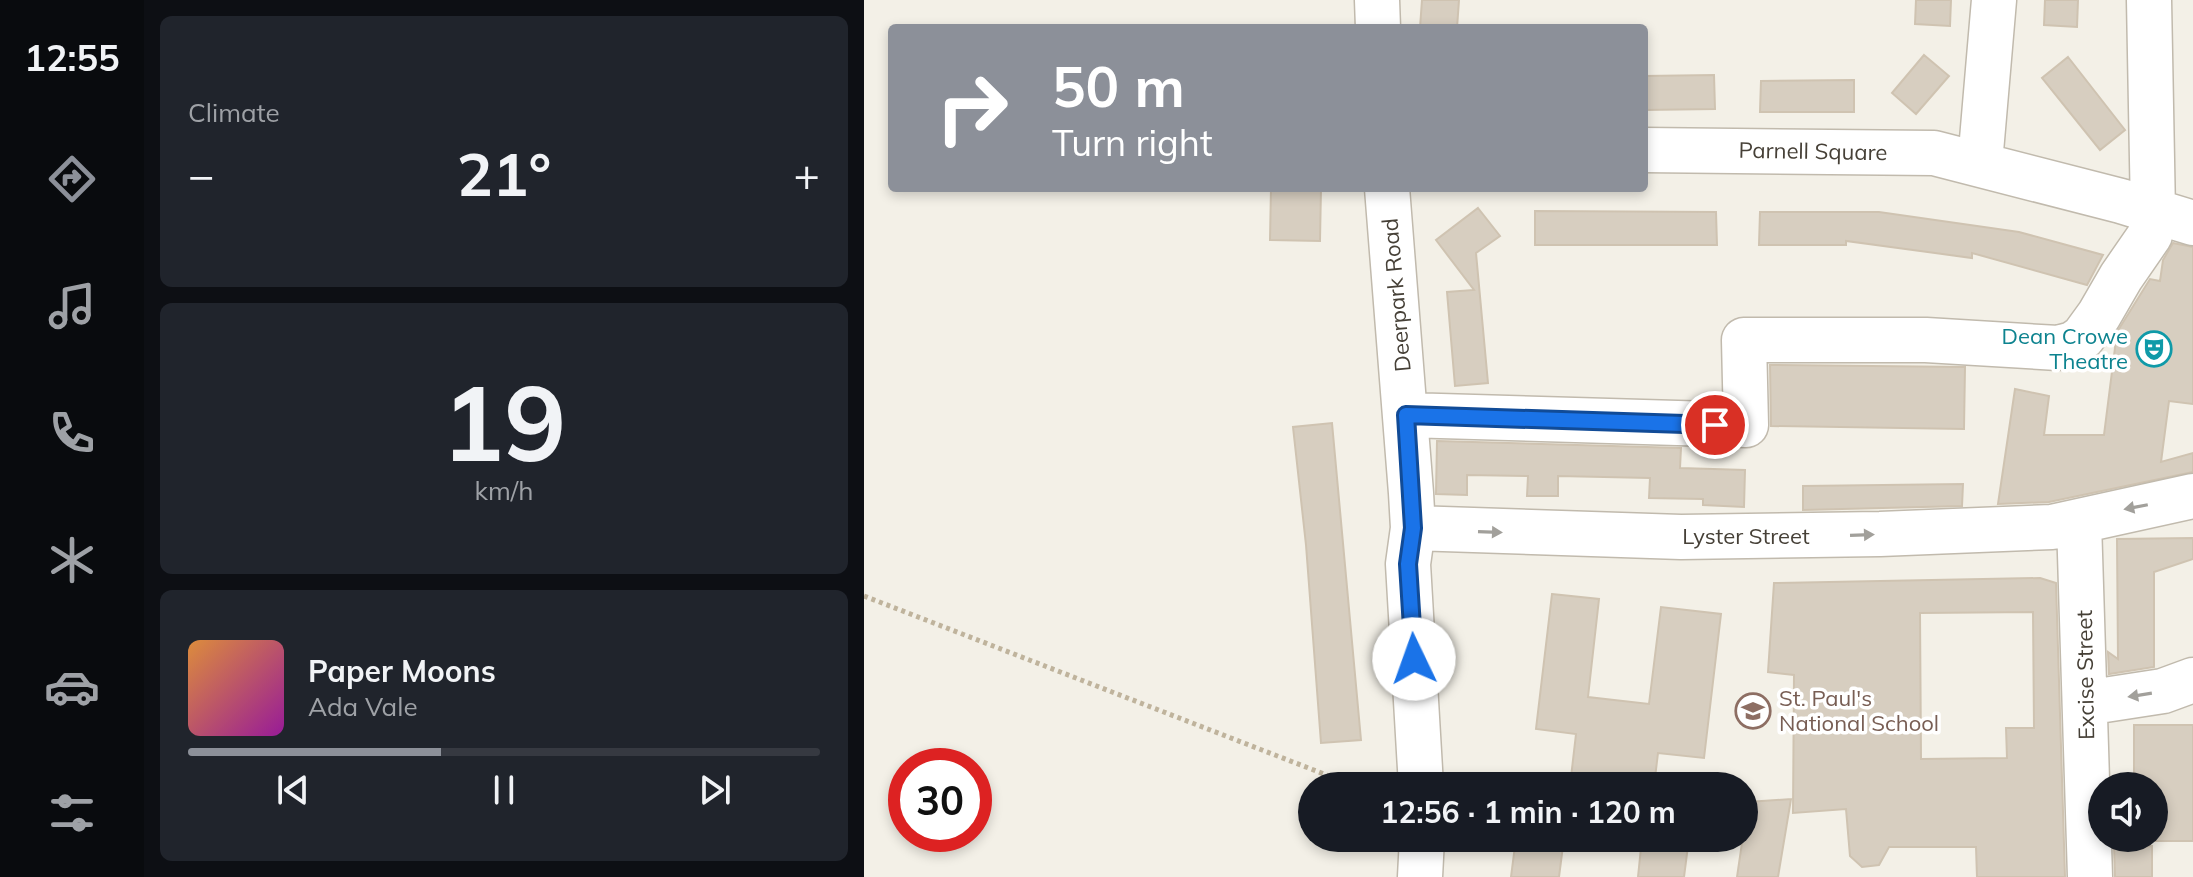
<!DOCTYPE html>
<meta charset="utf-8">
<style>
:root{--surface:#171b24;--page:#20242c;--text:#f1f3f6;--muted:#9ea1a6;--line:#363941;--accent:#8c9099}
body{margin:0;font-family:Mulish,sans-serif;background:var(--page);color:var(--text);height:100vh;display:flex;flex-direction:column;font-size:30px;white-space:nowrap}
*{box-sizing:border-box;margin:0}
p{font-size:26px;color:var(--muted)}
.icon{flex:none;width:44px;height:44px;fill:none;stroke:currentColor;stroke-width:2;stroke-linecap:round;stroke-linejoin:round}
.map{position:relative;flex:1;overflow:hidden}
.side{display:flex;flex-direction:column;gap:16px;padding:16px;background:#0d0f14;width:720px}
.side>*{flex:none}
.banner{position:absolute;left:24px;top:24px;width:760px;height:168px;border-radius:8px;box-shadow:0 4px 12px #0003;background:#8c9099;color:#fff;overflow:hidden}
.fabs{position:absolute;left:1224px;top:772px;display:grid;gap:16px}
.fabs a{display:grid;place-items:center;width:80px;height:80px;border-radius:50%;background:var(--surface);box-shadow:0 4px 12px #0003;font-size:40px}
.speed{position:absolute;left:24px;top:748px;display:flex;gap:16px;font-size:40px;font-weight:700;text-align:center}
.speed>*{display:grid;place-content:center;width:104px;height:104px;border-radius:50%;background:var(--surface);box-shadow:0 4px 12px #0003;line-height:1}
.speed .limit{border:12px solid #d22;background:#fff;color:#111}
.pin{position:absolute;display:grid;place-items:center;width:68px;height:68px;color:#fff;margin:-34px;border:4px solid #fff;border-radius:50%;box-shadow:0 2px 8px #0007}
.me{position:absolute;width:88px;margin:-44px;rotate:357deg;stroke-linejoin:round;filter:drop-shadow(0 0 6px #0008)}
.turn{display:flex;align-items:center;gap:28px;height:168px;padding:0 32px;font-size:36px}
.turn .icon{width:104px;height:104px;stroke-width:2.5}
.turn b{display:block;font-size:56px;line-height:68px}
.big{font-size:60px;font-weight:700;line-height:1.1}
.side .widget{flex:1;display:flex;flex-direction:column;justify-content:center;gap:12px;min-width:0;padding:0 28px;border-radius:12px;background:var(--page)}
.side .dial{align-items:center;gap:0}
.dial b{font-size:104px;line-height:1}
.song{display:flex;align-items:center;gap:24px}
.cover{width:96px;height:96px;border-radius:12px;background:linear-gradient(135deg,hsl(30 70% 55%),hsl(300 70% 35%))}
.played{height:8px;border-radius:4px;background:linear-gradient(90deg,var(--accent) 40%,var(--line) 40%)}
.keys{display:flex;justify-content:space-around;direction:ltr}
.heat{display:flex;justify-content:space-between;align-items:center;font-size:44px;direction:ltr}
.trip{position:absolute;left:434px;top:772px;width:460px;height:80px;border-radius:40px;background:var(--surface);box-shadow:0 4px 12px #0003;font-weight:700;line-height:80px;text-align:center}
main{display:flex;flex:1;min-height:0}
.menu{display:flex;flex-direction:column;width:144px;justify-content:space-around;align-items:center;background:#090b0e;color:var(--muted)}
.menu .icon{width:56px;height:56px}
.menu .current{color:var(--accent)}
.menu b{font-size:36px;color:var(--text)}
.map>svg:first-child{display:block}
.building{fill:#d7cec0;stroke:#cfc3b1;stroke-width:2;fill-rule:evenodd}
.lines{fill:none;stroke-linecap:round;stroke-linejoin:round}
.minor-casing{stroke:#c1baad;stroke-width:47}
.path{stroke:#bfb39c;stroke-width:5;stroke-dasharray:4 4;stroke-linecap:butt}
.minor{stroke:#fff;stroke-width:44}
.oneway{fill:#a2a09b}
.route-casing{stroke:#114b97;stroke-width:20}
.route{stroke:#1a73e8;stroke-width:14}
.labels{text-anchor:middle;stroke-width:7;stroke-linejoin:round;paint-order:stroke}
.street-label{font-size:22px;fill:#464037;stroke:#fff}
.culture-label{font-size:22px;fill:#0d838f;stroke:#fff;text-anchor:end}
.education-label{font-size:22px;fill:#785e54;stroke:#fff;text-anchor:start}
</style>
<main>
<nav class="menu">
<b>12:55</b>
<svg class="icon current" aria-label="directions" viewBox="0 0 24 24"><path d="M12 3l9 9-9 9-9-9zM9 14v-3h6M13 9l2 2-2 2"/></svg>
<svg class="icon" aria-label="music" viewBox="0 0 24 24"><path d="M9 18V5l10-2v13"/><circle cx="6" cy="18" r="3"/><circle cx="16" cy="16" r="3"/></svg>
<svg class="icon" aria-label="phone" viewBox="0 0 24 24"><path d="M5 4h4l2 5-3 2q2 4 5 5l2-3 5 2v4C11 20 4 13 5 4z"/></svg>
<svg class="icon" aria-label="climate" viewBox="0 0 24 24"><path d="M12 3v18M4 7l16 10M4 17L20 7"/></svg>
<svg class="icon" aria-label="car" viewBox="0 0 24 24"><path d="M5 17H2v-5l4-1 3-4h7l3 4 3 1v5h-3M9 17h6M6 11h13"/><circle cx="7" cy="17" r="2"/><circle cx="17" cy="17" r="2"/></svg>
<svg class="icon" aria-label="filters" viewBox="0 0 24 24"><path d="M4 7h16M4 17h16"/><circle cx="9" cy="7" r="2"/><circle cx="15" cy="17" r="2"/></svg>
</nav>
<section class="side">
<div class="widget"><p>Climate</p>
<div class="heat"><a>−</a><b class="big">21°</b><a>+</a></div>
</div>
<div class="widget dial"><b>19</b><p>km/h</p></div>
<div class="widget">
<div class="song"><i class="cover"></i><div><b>Paper Moons</b><p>Ada Vale</p></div></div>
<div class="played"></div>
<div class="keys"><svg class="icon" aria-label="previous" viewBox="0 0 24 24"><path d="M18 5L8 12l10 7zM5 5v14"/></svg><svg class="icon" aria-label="pause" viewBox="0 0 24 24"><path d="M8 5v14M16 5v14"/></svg><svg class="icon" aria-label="next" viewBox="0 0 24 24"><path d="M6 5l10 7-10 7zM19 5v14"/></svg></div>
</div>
</section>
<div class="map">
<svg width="1329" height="877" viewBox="0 0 1329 877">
<rect width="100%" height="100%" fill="#f3f0e7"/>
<path class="building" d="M558,0H595L593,28H556Z
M1052,0H1087L1086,26L1051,24Z
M1181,0H1214L1213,27L1180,25Z
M1060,55L1085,76L1052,114L1028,93Z
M1204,57L1261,130L1236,150L1178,78Z
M850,75L851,109L780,110V76Z
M990,80V112H896L897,81Z
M407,188H457L456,241L406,240Z
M614,208L636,236L612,253L624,383L591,386L583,292L610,290L572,240Z
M671,211L852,212L853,245H671Z
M896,212H1015L1155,232L1239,255L1223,285L1108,253V258L982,241V245H895Z
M1309,243L1329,247V404L1305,401L1297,462L1329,453V472L1185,502L1134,504L1151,389L1185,396L1180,435H1240L1253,332L1286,279L1296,281L1299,260Z
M906,365L1101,367L1100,429L907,426Z
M468,423L497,740L457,743L442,545L429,427Z
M573,441L817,448L816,468L881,470L880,507L839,505V499L785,498L786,478L694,476V496H663L664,476L603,475V495L572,494Z
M1099,484L1098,506L939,510V486Z
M1329,538V559L1290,572V667L1245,674L1244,652L1254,659L1253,539Z
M1176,578L1192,583L1201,877H1113L1112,847H1025L1015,865L998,867L986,856L982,809L929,813L930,675L904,672L910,583ZM1169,612L1170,728H1142L1143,758L1057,759L1056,613Z
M688,594L735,599L724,697L785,704L797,607L857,614L840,758L794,753L790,786H706L712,734L672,729Z
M1270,725H1329V841H1290V786H1270Z
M927,799L914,877H873L884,802Z
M652,838H700L695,877H647Z
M778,838H825L820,877H774Z
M1288,846V877H1251L1250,847Z"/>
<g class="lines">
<defs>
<path id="minor" d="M513,0L514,28
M780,150L1070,153L1257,201L1329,223
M1116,163L1130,0
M523,188L547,493L549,528L544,564L557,786
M542,415L882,425L880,340H1062L1194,348L1209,344L1219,337L1235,315L1257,277L1286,235L1289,213L1285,0
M1215,522L1226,877
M549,528L817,537L1016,534L1188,527L1329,496
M1221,703L1299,691L1329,680
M556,877L558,838"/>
</defs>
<use href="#minor" class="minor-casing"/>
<path class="path" d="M0,596L491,786"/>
<use href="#minor" class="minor"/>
</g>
<defs><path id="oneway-solid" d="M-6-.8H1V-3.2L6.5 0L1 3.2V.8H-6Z" transform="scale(2)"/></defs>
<g class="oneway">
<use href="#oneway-solid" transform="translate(1272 507) rotate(169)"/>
<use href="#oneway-solid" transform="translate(626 532) rotate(2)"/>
<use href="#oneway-solid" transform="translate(998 535) rotate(-2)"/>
<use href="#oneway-solid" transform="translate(1276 695) rotate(171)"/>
</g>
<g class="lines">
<defs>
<path id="route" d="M550,659L544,564L549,528L542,415L851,425"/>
</defs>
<use href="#route" class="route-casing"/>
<use href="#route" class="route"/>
</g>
<defs>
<symbol id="theatre-ring" viewBox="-11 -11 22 22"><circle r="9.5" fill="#fff" stroke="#0f9aa8" stroke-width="1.5"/><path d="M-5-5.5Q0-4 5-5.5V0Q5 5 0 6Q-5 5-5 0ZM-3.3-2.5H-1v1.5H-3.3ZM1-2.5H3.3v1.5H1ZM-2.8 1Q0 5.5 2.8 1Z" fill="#0f9aa8"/></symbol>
<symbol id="school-ring" viewBox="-11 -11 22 22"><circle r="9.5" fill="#fff" stroke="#8d6e63" stroke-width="1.5"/><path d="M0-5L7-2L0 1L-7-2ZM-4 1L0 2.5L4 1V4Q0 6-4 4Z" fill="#8d6e63"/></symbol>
</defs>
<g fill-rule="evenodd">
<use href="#theatre-ring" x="1270" y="329" width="40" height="40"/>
<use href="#school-ring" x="869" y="691" width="40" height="40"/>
</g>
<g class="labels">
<g class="street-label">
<text transform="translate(949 151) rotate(1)" y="8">Parnell Square</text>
<text transform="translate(532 295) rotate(-95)" y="8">Deerpark Road</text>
<text x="882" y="544">Lyster Street</text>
<text transform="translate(1221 675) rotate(-91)" y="8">Excise Street</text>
</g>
<g class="culture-label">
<text x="1264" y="344">Dean Crowe<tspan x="1264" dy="25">Theatre</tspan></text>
</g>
<g class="education-label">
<text x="915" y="706">St. Paul's<tspan x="915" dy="25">National School</tspan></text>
</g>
</g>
</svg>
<div class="fabs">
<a><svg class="icon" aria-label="sound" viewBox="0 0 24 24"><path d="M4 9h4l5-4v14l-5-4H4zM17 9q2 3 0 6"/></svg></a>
</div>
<div class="speed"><div class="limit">30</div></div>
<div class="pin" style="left:851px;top:425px;background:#d93025"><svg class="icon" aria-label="arrive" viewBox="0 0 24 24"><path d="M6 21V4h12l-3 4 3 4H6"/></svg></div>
<svg class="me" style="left:550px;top:659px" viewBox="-20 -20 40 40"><circle r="19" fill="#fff"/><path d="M0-13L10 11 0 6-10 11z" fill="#1a73e8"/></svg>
<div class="trip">12:56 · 1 min · 120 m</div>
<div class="banner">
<div class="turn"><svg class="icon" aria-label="right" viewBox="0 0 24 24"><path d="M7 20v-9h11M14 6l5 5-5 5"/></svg><div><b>50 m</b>Turn right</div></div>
</div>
</div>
</main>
